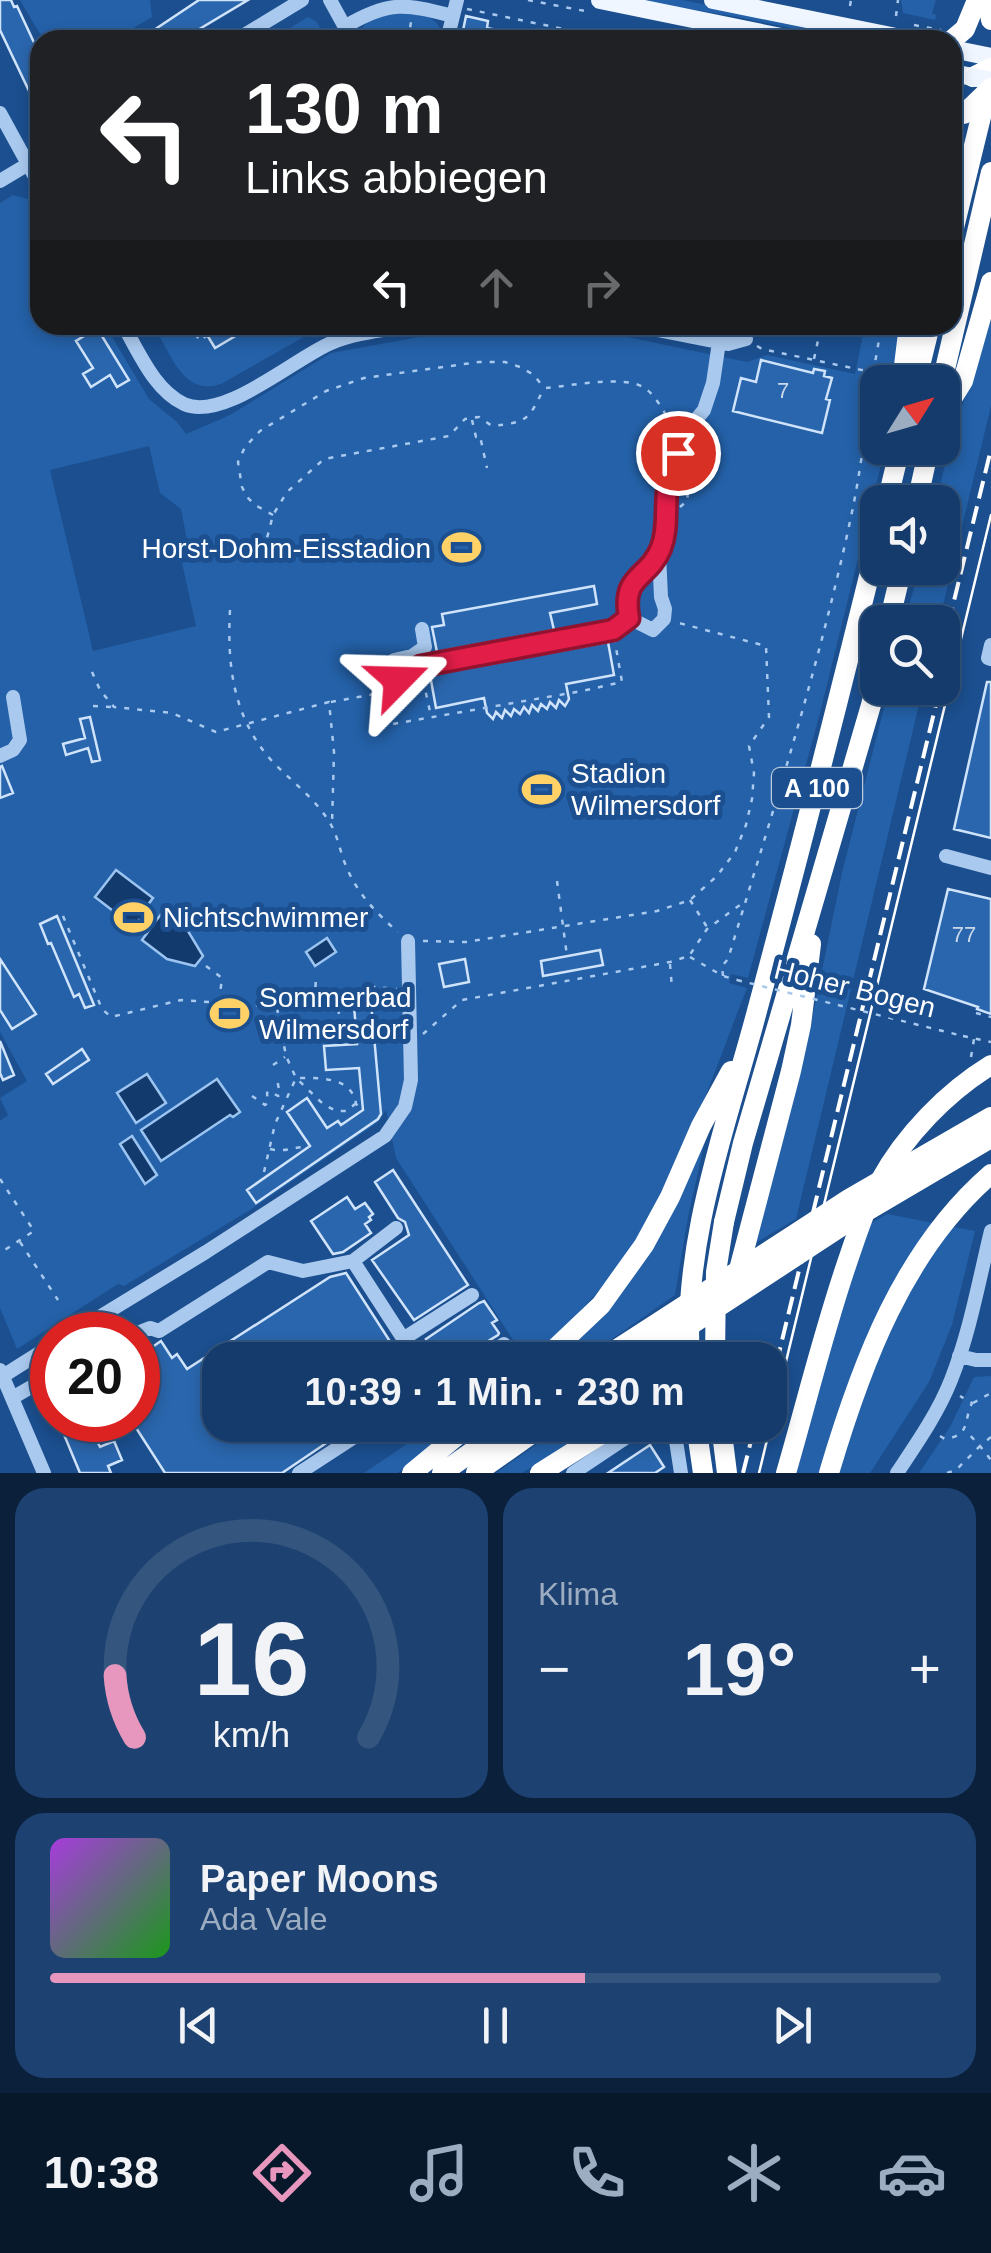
<!DOCTYPE html>
<html lang="de">
<meta charset="utf-8">
<style>
:root{--surface:#143b6b;--page:#1d4271;--text:#f1f3f6;--muted:#9dadc1;--line:#33557e;--accent:#e797bd}
body{margin:0;font-family:Arial,sans-serif;background:var(--page);color:var(--text);height:100vh;display:flex;flex-direction:column;font-size:38px;white-space:nowrap}
*{box-sizing:border-box;margin:0}
p{font-size:32px;color:var(--muted)}
.icon{flex:none;width:55px;height:55px;fill:none;stroke:currentColor;stroke-width:2;stroke-linecap:round;stroke-linejoin:round}
.map{position:relative;height:1473px;overflow:hidden}
.drawer{display:flex;flex-direction:column;gap:15px;padding:15px;background:#0b203b;flex:1}
.drawer>*{flex:none}
.banner{position:absolute;left:30px;top:30px;width:932px;height:305px;border-radius:30px;box-shadow:0 5px 15px #0003,0 0 0 2px var(--line);background:#202124;color:#fff;overflow:hidden}
.needle{width:65px;rotate:53deg}
.buttons{position:absolute;left:860px;top:365px;display:grid;gap:20px}
.buttons a{display:grid;place-items:center;width:100px;height:100px;border-radius:20px;background:var(--surface);box-shadow:0 5px 15px #0003,0 0 0 2px var(--line);font-size:50px}
.speed{position:absolute;left:30px;top:1312px;display:flex;gap:20px;font-size:50px;font-weight:700;text-align:center}
.speed>*{display:grid;place-content:center;width:130px;height:130px;border-radius:50%;background:var(--surface);box-shadow:0 5px 15px #0003,0 0 0 2px var(--line);line-height:1}
.speed .limit{border:15px solid #d22;background:#fff;color:#111}
.pin{position:absolute;display:grid;place-items:center;width:85px;height:85px;color:#fff;margin:-42px;border:5px solid #fff;border-radius:50%;box-shadow:0 2px 10px #0007}
.me{position:absolute;width:110px;margin:-55px;rotate:68deg;stroke-linejoin:round;filter:drop-shadow(0 0 8px #0008)}
.turn{display:flex;align-items:center;gap:35px;height:210px;padding:0 50px;font-size:45px}
.turn .icon{width:130px;height:130px;stroke-width:2.5}
.turn b{display:block;font-size:70px;line-height:85px}
.lanes{display:flex;align-items:center;height:95px;padding:0 50px;background:#0003;justify-content:center;gap:50px;direction:ltr}
.lanes .off{opacity:.35}
.big{font-size:75px;font-weight:700;line-height:1.1}
.drawer .card{flex:1;display:flex;flex-direction:column;justify-content:center;gap:15px;min-width:0;padding:0 35px;border-radius:30px;background:var(--page)}
.drawer .dial{align-items:center;gap:0}
.dial svg{height:260px;overflow:visible;fill:none;stroke:var(--line);stroke-width:7;stroke-linecap:round;text-anchor:middle}
.dial text{fill:var(--text);stroke:none}
.song{display:flex;align-items:center;gap:30px}
.cover{width:120px;height:120px;border-radius:15px;background:linear-gradient(135deg,hsl(280 70% 55%),hsl(120 70% 35%))}
.played{height:10px;border-radius:5px;background:linear-gradient(90deg,var(--accent) 60%,var(--line) 60%)}
.keys{display:flex;justify-content:space-around;direction:ltr}
.heat{display:flex;justify-content:space-between;align-items:center;font-size:55px;direction:ltr}
.drawer .tiles{flex:1;display:grid;gap:15px;grid-template-columns:1fr 1fr}
.card:last-child{grid-column:span 2}
.trip{position:absolute;left:202px;top:1342px;width:585px;height:100px;border-radius:30px;background:var(--surface);box-shadow:0 5px 15px #0003,0 0 0 2px var(--line);font-weight:700;line-height:100px;text-align:center}
.menu{display:flex;height:160px;justify-content:space-around;align-items:center;background:#08182b;color:var(--muted)}
.menu .icon{width:70px;height:70px}
.menu .current{color:var(--accent)}
.menu b{font-size:45px;color:var(--text)}
.map>svg:first-child{display:block}
.green{fill:#2461a8;fill-rule:evenodd}
.water{fill:#123a6d;stroke:#9cc4f0;stroke-width:2.5}
.building{fill:#2a66ad;stroke:#cfe3fa;stroke-width:2.5}
.lines{fill:none;stroke-linecap:round;stroke-linejoin:round}
.path{stroke:#a9c9ee;stroke-width:2.5;stroke-dasharray:5 8;stroke-linecap:butt}
.minor{stroke:#a9c9ee;stroke-width:14}
.major{stroke:#f0f6ff;stroke-width:18}
.highway{stroke:#fff;stroke-width:20}
.tram{stroke:#fff;stroke-width:2.5}
.rail{stroke:#fff;stroke-width:4;stroke-dasharray:18 8;stroke-linecap:butt}
.path-bridge{stroke:#a9c9ee;stroke-width:2.5;stroke-dasharray:5 8;stroke-linecap:butt}
.major-bridge{stroke:#f0f6ff;stroke-width:18}
.highway-bridge{stroke:#fff;stroke-width:20}
.route-casing{stroke:#92132f;stroke-width:25}
.route{stroke:#e11d48;stroke-width:18}
.labels{text-anchor:middle;stroke-width:10;stroke-linejoin:round;paint-order:stroke}
.number-label{font-size:22px;fill:#cad9ea}
.shield{fill:#1b4f8f;stroke:#bbcadd;stroke-width:2.5}
.shield-label{font-size:25px;font-weight:bold;fill:#fff}
.poi-label{font-size:28px;fill:#fff;stroke:#1b4f8f;text-anchor:start}
.street-label{font-size:28px;fill:#fff;stroke:#1b4f8f}
</style>
<div class="map">
<svg width="991" height="1473" viewBox="0 0 991 1473">
<rect width="100%" height="100%" fill="#1b4f8f"/>
<path class="green" d="M20,0H150L152,17L113,40H61L40,34Z
M635,0H682L816,27L817,31L814,33L738,17Z
M901,0H936L932,13L936,15L935,20L903,13Z
M416,12C431,17 442,22 442,40H359C360,13 394,14 416,12Z
M308,17L317,22L326,40H270Z
M13,195L31,200L40,216V325H105L149,399L177,422L186,434L230,415L331,353L486,325H570L747,362L767,355L855,374L865,325H903L894,382H878V448H883L880,469L820,713L748,978L731,974L729,983L747,988C714,1072 681,1172 632,1247C603,1290 568,1326 529,1360H526L396,1158L386,1110L377,1123L250,1210L124,1286L118,1284L17,1349L0,1308V1121L8,1115L0,1098L27,1081L0,1032V203ZM149,446L160,493L181,509L191,561L182,563L196,626L93,651L50,470Z
M991,318V406L939,622H905L919,568H942V502H936L951,440Z
M153,325H201L216,348L254,325H325L223,383C184,400 170,352 153,325Z
M889,688H923L796,1219L752,1245L811,1024L842,873Z
M705,1141L688,1217L675,1295L582,1360H557L586,1333L624,1289Z
M887,1214L975,1231L952,1325L929,1382L870,1473H795L837,1322L871,1223Z
M991,1376V1473H919L950,1427L974,1377Z
M435,1425H454L398,1473H364Z
M564,1425H600L522,1473H496Z"/>
<path class="water" d="M116,870L153,898L141,914L154,923L163,912L188,931L203,956L195,966L167,959L142,940L150,929L139,920L134,927L95,897Z
M327,938L336,952L315,966L306,952Z
M147,1074L166,1103L136,1123L117,1093Z
M217,1079L240,1112L233,1117L230,1115L161,1161L141,1130Z
M132,1136L157,1175L145,1184L120,1144Z"/>
<path class="building" d="M0,0H11L14,7L17,6L38,51L40,50V114L0,30Z
M199,0H248L181,40H139Z
M466,16L488,21L487,28L523,35L522,40H461Z
M201,325H254L215,348Z
M97,328L129,380L117,387L110,375L91,387L83,374L93,368L76,341Z
M761,360L813,373L814,369L825,371L824,376L832,378L826,399L830,400L822,433L733,411L741,378L756,382Z
M594,586L597,604L550,613L554,630L437,652L432,627L444,625L442,614Z
M608,642L614,675L566,684L569,699L565,706L559,700L556,708L550,702L547,709L541,704L538,711L532,705L529,713L524,707L520,714L514,709L511,716L505,710L502,718L496,712L493,719L487,713L484,698L436,708L430,675Z
M987,682H991V838L954,829Z
M90,717L100,760L92,762L88,748L66,755L63,744L85,738L80,719Z
M2,766L13,793L0,798V767Z
M948,889L991,899V1014L977,1009L978,1007L924,989Z
M57,916L94,1005L85,1008L79,994L74,997L51,943L48,944L40,924Z
M600,950L603,965L543,976L541,961Z
M0,959L36,1014L12,1029L0,1010Z
M465,959L469,982L444,987L439,964Z
M370,991L381,1114L378,1119L256,1203L247,1190L310,1146L287,1112L307,1098L327,1128L338,1121L341,1125L363,1110L359,1068L326,1070L324,1046L357,1044L353,992Z
M0,1041L14,1075L3,1080L0,1073Z
M82,1049L89,1060L53,1084L46,1074Z
M393,1170L468,1285L414,1320L372,1260L409,1235L405,1222L398,1218L375,1182Z
M347,1197L355,1209L365,1203L373,1214L369,1217L371,1220L365,1224L371,1233L343,1252L333,1254L311,1221Z
M346,1273L402,1360H220V1425H353L282,1473H165L131,1420H138V1401L143,1397L138,1389V1357L161,1341L172,1358L177,1354L187,1369L330,1277Z
M484,1301L497,1320L492,1323L499,1333L498,1335L472,1351L466,1360H431L422,1347L429,1343L426,1339L479,1303Z
M67,1420H87L100,1447L114,1441L122,1460L108,1466L111,1473H80L65,1437L73,1434Z
M650,1445L664,1467L655,1473H608Z"/>
<g class="lines">
<path class="path" d="M528,0L590,12
M850,6L851,0
M467,9L617,40
M896,16L898,0
M914,25L941,30
M215,40L225,34
M408,40L411,22
M929,40L931,30
M169,325L179,332L189,328
M186,325L201,341L207,335
M757,346L762,349L871,372
M814,359L820,331
M546,388C569,386 623,375 643,387C657,395 663,413 673,425
M472,420L476,437L480,436L487,468
M694,450L701,443V436
M658,470C651,458 648,446 665,443
M680,507L688,500L685,474
M273,515L255,505L247,497L242,487L238,462L245,447L260,431L326,391L364,378L479,362H505L520,367L534,375L544,388
M233,555L254,547L267,538L273,515L287,492L324,459L449,436L465,419L479,417L492,426C527,422 528,421 543,390
M230,610C227,665 233,718 272,761C292,782 315,798 330,823C338,836 340,852 346,866C357,893 376,913 398,932
M92,672L100,690L114,707L172,713L216,732L329,702L334,752L332,824
M423,680L431,716
M380,693L387,725L582,691L622,682L615,642
M331,702L380,693L386,689
M93,706L112,707
M557,881L567,956
M690,900L707,927
M63,916L102,1009L111,1017L181,1000L276,1007L315,1001L347,990L375,987L397,989
M423,941L466,942L657,911L690,900L717,876L735,852L746,825L752,799L754,773L749,746L769,717L766,646L675,622
M690,957L723,976L737,980
M670,964L672,988
M206,966L222,978L219,1002
M723,976L722,966L728,959C773,811 820,664 852,512C865,450 869,387 882,325
M333,997C339,1011 342,1031 357,1037
M315,1000L316,974
M277,1008L286,1056L296,1078L323,1104L336,1111H347L355,1104
M976,1013L991,1017
M423,1034L462,1000L670,962L689,956L707,929L744,902
M963,1036L991,1042
M971,1057L974,1039
M273,1065L285,1057
M252,1096L265,1105L268,1103L267,1093L269,1091L278,1096L280,1095L277,1079
M270,1149C285,1153 295,1146 309,1147
M264,1172L275,1124L296,1078C318,1078 352,1076 356,1104L363,1110
M0,1179L34,1231L0,1253
M20,1242L58,1300
M973,1403L991,1393
M940,1436L945,1439C971,1435 963,1422 972,1403L960,1396
M991,1437L980,1446L991,1460
M947,1473L956,1470L980,1446L966,1431"/>
<path class="minor" d="M330,0L352,40
M346,26C390,0 406,4 453,16
M236,40L302,0
M447,40L457,0
M0,113L40,186
M0,181L40,157
M123,325C139,352 154,390 184,404C223,422 295,358 331,343C357,332 388,330 415,325
M632,325L728,344L746,339L735,325
M659,554L661,597L665,609L664,619L653,630L629,618L627,604L630,586L659,554L665,534L667,488L682,437L704,410L713,383L719,342
M422,629L425,647L412,656L394,660L398,680L421,666L613,630L629,618
M991,645L988,658L991,659
M0,756L13,750L20,740L13,697
M946,856L991,868
M353,1261L396,1228
M70,1335L206,1252L385,1136L405,1107L411,1080L408,941
M132,1335L150,1328L159,1331L268,1262L303,1271L353,1261L417,1360
M403,1339L472,1295
M959,1356L976,1360H991
M477,1360L504,1344
M0,1370L44,1473
M3,1376L52,1345
M12,1398L52,1375
M672,1425L674,1428L681,1473
M299,1473L373,1425
M573,1473L645,1425
M897,1473C917,1443 938,1413 951,1380C970,1332 979,1280 991,1231"/>
<path class="major" d="M600,0L796,40
M713,0L911,40
M952,49L991,57
M952,73L973,77"/>
<path class="highway" d="M988,0L991,20
M952,40L965,29L977,0
M973,77L991,68
M952,93L955,104L952,135
M952,236L989,84
M902,382L909,325
M916,382L930,325
M942,382L991,172
M942,415L963,381L991,282
M887,502L900,448
M917,502L929,448
M889,622L902,568
M724,1222L743,1143L871,705L878,675
M736,1281L791,1071L801,1025L811,944
M543,1360L601,1305L644,1245L670,1197L701,1126L731,1071
M690,1360C682,1241 727,1124 757,1011C799,855 839,698 878,540
M696,1425L703,1473
M721,1425L727,1473
M412,1473L470,1425
M442,1473L510,1425
M476,1473L544,1425
M540,1473L616,1425
M786,1473C806,1404 823,1334 846,1266C856,1237 865,1207 880,1181C905,1135 947,1092 991,1065
M829,1473C861,1365 903,1250 991,1174"/>
<path class="tram" d="M759,1473L991,515"/>
<path class="rail" d="M942,650L991,449
M770,1390L940,688
M743,1473L755,1425"/>
<path class="path-bridge" d="M737,980L963,1036"/>
<path class="major-bridge" d="M973,77L991,81"/>
<path class="highway-bridge" d="M964,114L991,88
M605,1357L849,1199L991,1117
M637,1360L845,1224L991,1138
M715,1360L716,1272L724,1222"/>
</g>
<g class="lines">
<defs>
<path id="route" d="M398,680L421,666L613,630L629,618C621,574 648,580 661,548C668,530 665,512 667,492C668,479 673,465 678,453"/>
</defs>
<use href="#route" class="route-casing"/>
<use href="#route" class="route"/>
</g>
<defs>
<symbol id="stadium-bare" viewBox="-9 -9 18 18"><path d="M0-5a6.5 5 0 1 0 0 10a6.5 5 0 1 0 0-10ZM-3.5-1.8h7v3.6h-7Z" fill="#ffd166" stroke="#1b4f8f" stroke-width="2.5" paint-order="stroke"/></symbol>
</defs>
<g fill-rule="evenodd">
<use href="#stadium-bare" x="434" y="520" width="55" height="55"/>
<use href="#stadium-bare" x="514" y="762" width="55" height="55"/>
<use href="#stadium-bare" x="106" y="890" width="55" height="55"/>
<use href="#stadium-bare" x="202" y="986" width="55" height="55"/>
</g>
<g class="labels">
<g class="number-label">
<text x="783" y="398">7</text>
<text x="964" y="942">77</text>
</g>
<rect class="shield" x="772" y="768" width="90" height="40" rx="8"/>
<g class="shield-label">
<text x="817" y="797">A 100</text>
</g>
<g class="poi-label">
<text x="431" y="558" text-anchor="end">Horst-Dohm-Eisstadion</text>
<text x="571" y="783">Stadion<tspan x="571" dy="32">Wilmersdorf</tspan></text>
<text x="163" y="927">Nichtschwimmer</text>
<text x="259" y="1007">Sommerbad<tspan x="259" dy="32">Wilmersdorf</tspan></text>
</g>
<g class="street-label">
<text transform="translate(855 988) rotate(14)" y="10">Hoher Bogen</text>
</g>
</g>
</svg>
<div class="buttons">
<a><svg class="needle" viewBox="-14 -14 28 28"><path d="M0-13l5 13h-10z" fill="#e53935"/><path d="M0 13l5-13h-10z" fill="#9dadc1"/></svg></a>
<a><svg class="icon" aria-label="sound" viewBox="0 0 24 24"><path d="M4 9h4l5-4v14l-5-4H4zM17 9q2 3 0 6"/></svg></a>
<a><svg class="icon" aria-label="search" viewBox="0 0 24 24"><circle cx="10" cy="10" r="6"/><path d="M15 15l6 6"/></svg></a>
</div>
<div class="speed"><div class="limit">20</div></div>
<div class="pin" style="left:678px;top:453px;background:#d93025"><svg class="icon" aria-label="arrive" viewBox="0 0 24 24"><path d="M6 21V4h12l-3 4 3 4H6"/></svg></div>
<svg class="me" style="left:398px;top:680px" viewBox="-20 -20 40 40"><path d="M0-17L14 15 0 8-14 15z" fill="#e11d48" stroke="#fff" stroke-width="4"/></svg>
<div class="trip">10:39 · 1 Min. · 230 m</div>
<div class="banner">
<div class="turn"><svg class="icon" aria-label="left" viewBox="0 0 24 24"><path d="M17 20v-9H6M10 6l-5 5 5 5"/></svg><div><b>130 m</b>Links abbiegen</div></div>
<div class="lanes"><svg class="icon" aria-label="left" viewBox="0 0 24 24"><path d="M17 20v-9H6M10 6l-5 5 5 5"/></svg><svg class="icon off" aria-label="ahead" viewBox="0 0 24 24"><path d="M12 20V5M6 11l6-6 6 6"/></svg><svg class="icon off" aria-label="right" viewBox="0 0 24 24"><path d="M7 20v-9h11M14 6l5 5-5 5"/></svg></div>
</div>
</div>
<section class="drawer">
<div class="tiles">
<div class="card dial"><svg viewBox="0 0 100 80">
<path d="M14 69A42 42 0 1 1 86 69"/>
<path d="M14 69A42 42 0 0 1 8 50" stroke="#e797bd"/>
<text x="50" y="56" font-size="32" font-weight="700">16</text>
<text x="50" y="72" font-size="11">km/h</text>
</svg></div>
<div class="card"><p>Klima</p>
<div class="heat"><a>−</a><b class="big">19°</b><a>+</a></div>
</div>
<div class="card">
<div class="song"><i class="cover"></i><div><b>Paper Moons</b><p>Ada Vale</p></div></div>
<div class="played"></div>
<div class="keys"><svg class="icon" aria-label="previous" viewBox="0 0 24 24"><path d="M18 5L8 12l10 7zM5 5v14"/></svg><svg class="icon" aria-label="pause" viewBox="0 0 24 24"><path d="M8 5v14M16 5v14"/></svg><svg class="icon" aria-label="next" viewBox="0 0 24 24"><path d="M6 5l10 7-10 7zM19 5v14"/></svg></div>
</div>
</div>
</section>
<nav class="menu">
<b>10:38</b>
<svg class="icon current" aria-label="directions" viewBox="0 0 24 24"><path d="M12 3l9 9-9 9-9-9zM9 14v-3h6M13 9l2 2-2 2"/></svg>
<svg class="icon" aria-label="music" viewBox="0 0 24 24"><path d="M9 18V5l10-2v13"/><circle cx="6" cy="18" r="3"/><circle cx="16" cy="16" r="3"/></svg>
<svg class="icon" aria-label="phone" viewBox="0 0 24 24"><path d="M5 4h4l2 5-3 2q2 4 5 5l2-3 5 2v4C11 20 4 13 5 4z"/></svg>
<svg class="icon" aria-label="climate" viewBox="0 0 24 24"><path d="M12 3v18M4 7l16 10M4 17L20 7"/></svg>
<svg class="icon" aria-label="car" viewBox="0 0 24 24"><path d="M5 17H2v-5l4-1 3-4h7l3 4 3 1v5h-3M9 17h6M6 11h13"/><circle cx="7" cy="17" r="2"/><circle cx="17" cy="17" r="2"/></svg>
</nav>
